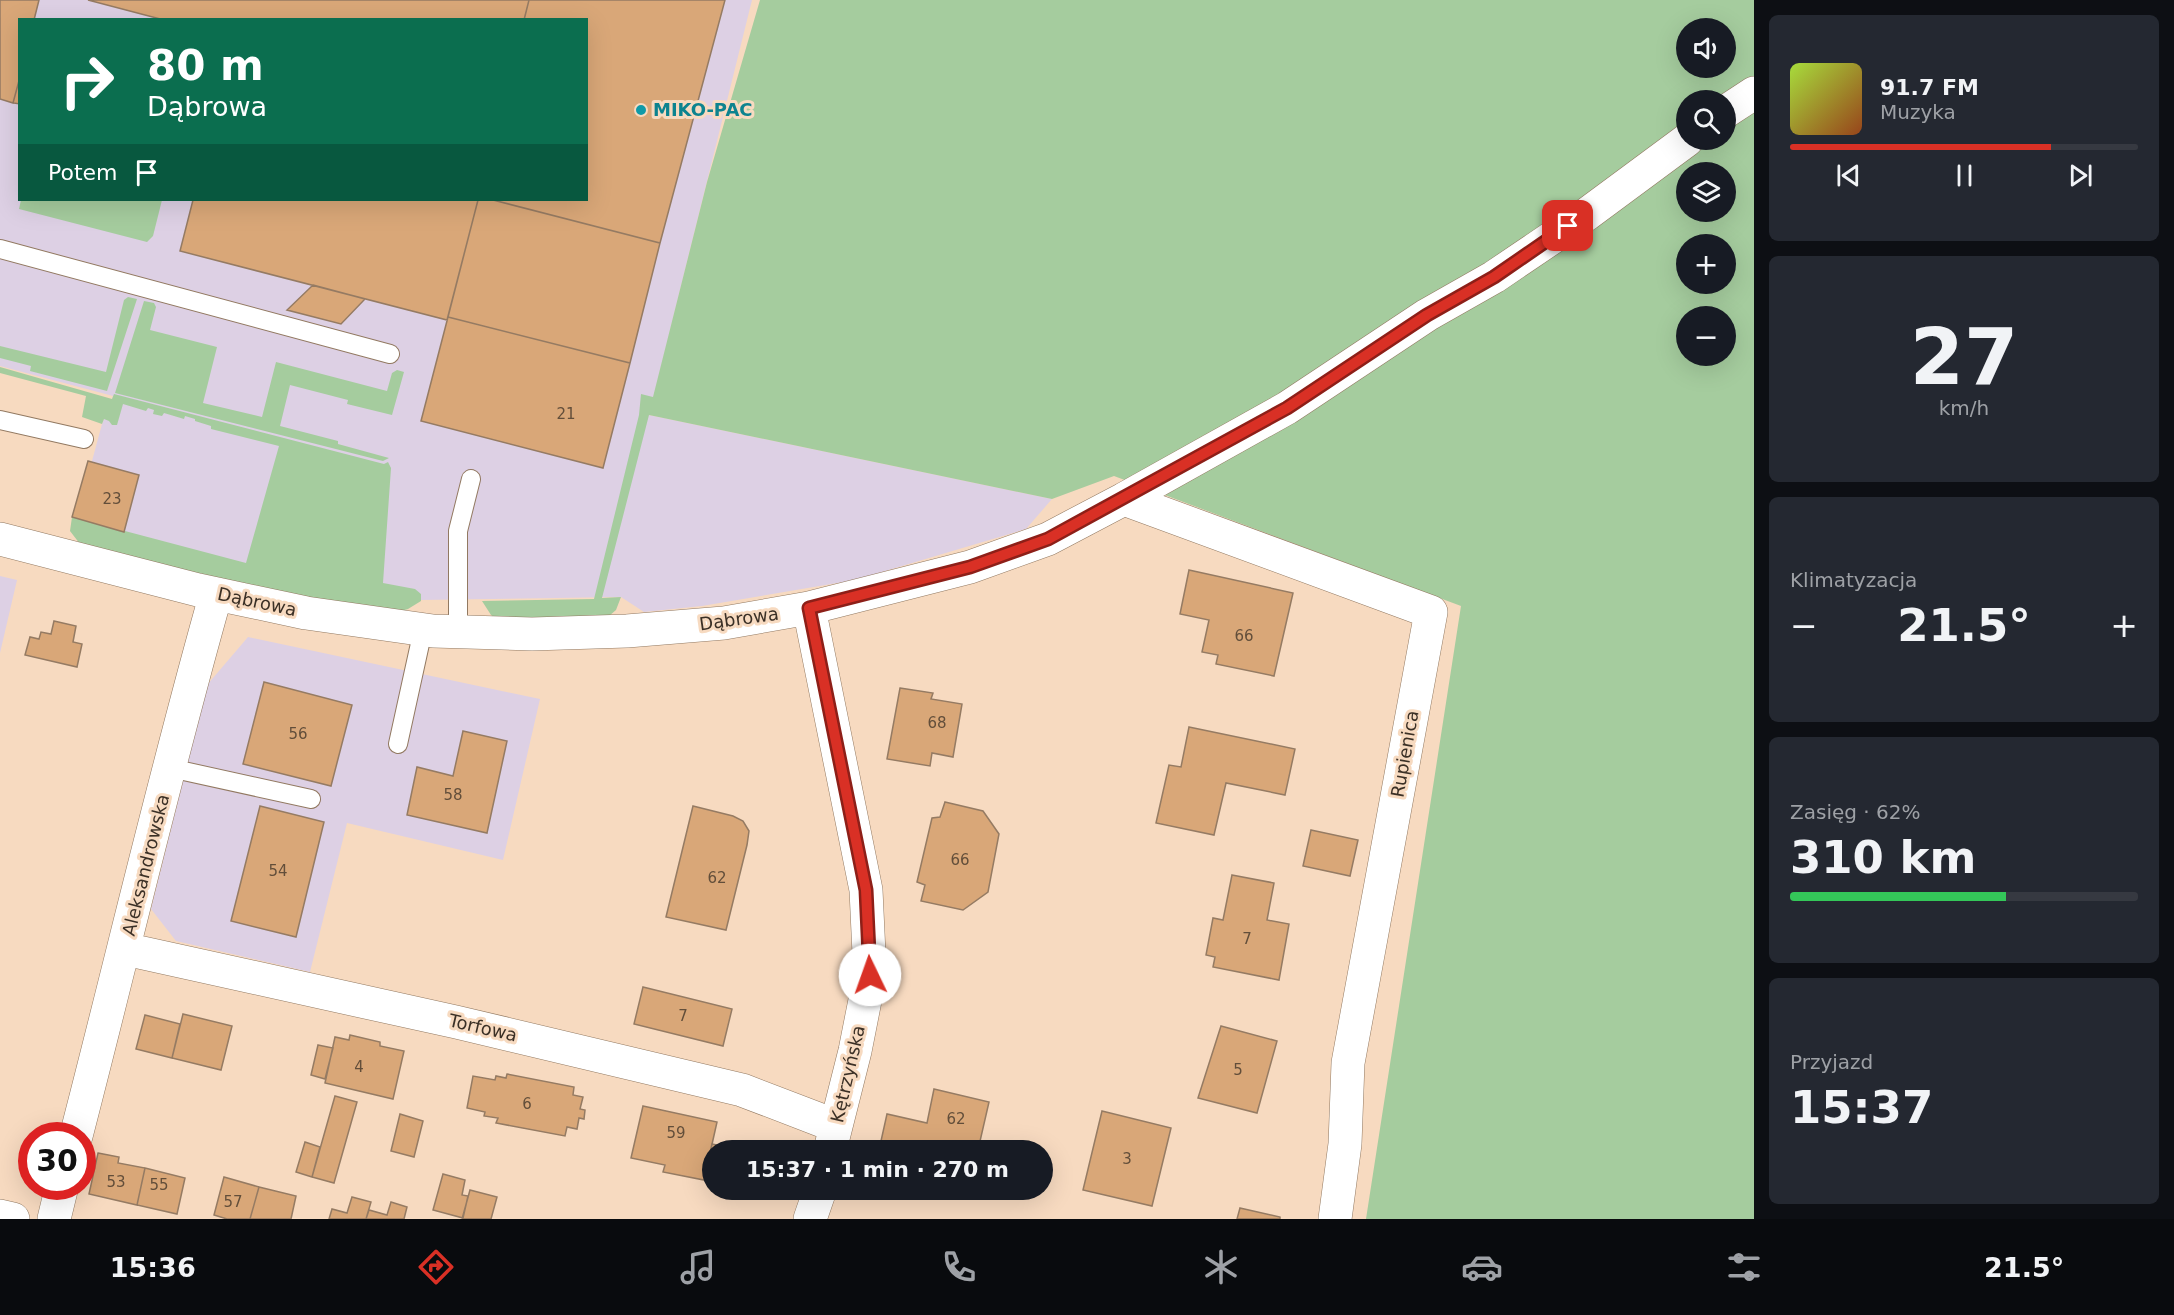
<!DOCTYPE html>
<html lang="pl">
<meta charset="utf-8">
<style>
:root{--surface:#171b24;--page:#242831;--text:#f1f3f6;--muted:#9ea1a6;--line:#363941;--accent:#d93025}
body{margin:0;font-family:"DejaVu Sans",sans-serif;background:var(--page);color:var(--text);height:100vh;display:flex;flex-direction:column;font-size:22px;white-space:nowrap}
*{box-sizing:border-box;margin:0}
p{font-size:20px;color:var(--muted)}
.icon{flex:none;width:33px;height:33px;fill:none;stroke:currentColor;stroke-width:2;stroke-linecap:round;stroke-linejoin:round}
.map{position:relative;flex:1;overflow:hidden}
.sheet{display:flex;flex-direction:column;gap:15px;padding:15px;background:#0d0f14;width:420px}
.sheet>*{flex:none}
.hud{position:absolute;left:18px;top:18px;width:570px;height:183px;border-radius:0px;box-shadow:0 6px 24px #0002;background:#0b6e4f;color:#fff;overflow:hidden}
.controls{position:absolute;left:1676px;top:18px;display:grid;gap:12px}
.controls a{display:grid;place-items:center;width:60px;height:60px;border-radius:50%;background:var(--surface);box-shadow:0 6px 24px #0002;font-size:30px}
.speed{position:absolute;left:18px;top:1122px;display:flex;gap:12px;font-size:30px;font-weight:700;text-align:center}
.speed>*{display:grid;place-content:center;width:78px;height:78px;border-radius:50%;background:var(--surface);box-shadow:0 6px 24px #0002;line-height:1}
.speed .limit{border:9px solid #d22;background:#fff;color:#111}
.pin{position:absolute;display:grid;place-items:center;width:51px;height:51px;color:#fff;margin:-26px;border-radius:12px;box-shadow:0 3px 9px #0006}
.me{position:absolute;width:66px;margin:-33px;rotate:357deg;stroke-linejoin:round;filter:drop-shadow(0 0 4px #0008)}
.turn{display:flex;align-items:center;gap:21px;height:126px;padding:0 30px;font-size:27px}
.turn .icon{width:78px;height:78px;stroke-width:2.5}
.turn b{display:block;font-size:42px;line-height:51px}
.then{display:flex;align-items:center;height:57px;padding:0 30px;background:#0003;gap:12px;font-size:22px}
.big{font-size:45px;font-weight:600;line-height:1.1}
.sheet .tile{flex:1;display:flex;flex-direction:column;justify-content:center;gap:9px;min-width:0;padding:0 21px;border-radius:9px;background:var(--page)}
.sheet .dial{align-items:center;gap:0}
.dial b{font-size:78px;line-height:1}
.song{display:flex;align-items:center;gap:18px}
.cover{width:72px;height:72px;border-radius:9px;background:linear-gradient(135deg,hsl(80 70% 55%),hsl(20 70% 35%))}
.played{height:6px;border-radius:3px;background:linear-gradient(90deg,var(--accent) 75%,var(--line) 75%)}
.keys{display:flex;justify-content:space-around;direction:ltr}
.heat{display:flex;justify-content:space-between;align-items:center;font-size:33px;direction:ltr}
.charge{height:9px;border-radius:4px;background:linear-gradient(90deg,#34c759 62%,var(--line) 0)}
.trip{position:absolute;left:702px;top:1140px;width:351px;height:60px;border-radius:30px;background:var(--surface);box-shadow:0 6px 24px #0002;font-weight:600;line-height:60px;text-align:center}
.dock{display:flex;height:96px;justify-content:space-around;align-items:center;background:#090b0e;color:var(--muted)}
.dock .icon{width:42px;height:42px}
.dock .on{color:var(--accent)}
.dock b{font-size:27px;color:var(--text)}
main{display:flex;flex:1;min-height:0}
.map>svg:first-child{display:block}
.industrial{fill:#ddd0e4;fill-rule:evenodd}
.green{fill:#a5cc9e;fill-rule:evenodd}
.building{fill:#d9a778;stroke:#957b63;stroke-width:1.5}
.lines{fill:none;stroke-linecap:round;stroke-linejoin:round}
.lane-casing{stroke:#927961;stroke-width:20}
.street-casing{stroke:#927961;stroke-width:34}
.lane{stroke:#fff;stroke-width:18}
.street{stroke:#fff;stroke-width:33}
.route-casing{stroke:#8d1f18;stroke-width:15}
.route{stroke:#d93025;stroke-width:10}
.culture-dot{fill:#0f9aa8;stroke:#f7dac0;stroke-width:2}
.labels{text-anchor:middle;stroke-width:6;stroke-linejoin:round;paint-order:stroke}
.number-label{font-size:15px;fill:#624e3a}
.culture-label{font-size:18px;font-weight:bold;fill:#0d838f;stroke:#f7dac0;text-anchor:start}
.street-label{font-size:18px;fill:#3b3026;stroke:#f7dac0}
</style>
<main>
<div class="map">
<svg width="1754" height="1219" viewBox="0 0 1754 1219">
<rect width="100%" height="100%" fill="#f7dac0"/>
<path class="industrial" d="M0,0H752L649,415L1052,499L1026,529L855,580L702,606L644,612L621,597L420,600L238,567L72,517L88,461H92L102,424L113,396L0,366ZM20,20H586V200H20Z
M0,576L17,580L0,653Z
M248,637L540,699L503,860L347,823L310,972L176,941L151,909L207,685Z"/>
<path class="green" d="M760,0H1754V1219H1366L1461,606L1114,476L1052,499L649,415L602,598L621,597L616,610L609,616L497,619L491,615L482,601L594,599L639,415L641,394L653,397L707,182ZM1686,28H1725V68H1686ZM1686,100H1725V140H1686ZM1686,172H1725V212H1686ZM1686,244H1725V284H1686ZM1686,316H1725V356H1686Z
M21,200H162L153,236L147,242L19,209Z
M128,297L137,299L107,391L30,371L31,366L0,358V346L106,372L124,300Z
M144,301L154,303L156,307L150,330L217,347L203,403L262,417L276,362L387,391L392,373L397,370L404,372L392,415L347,404L348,400L290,385L280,426L338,441V444L389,458L383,461L115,393Z
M0,367L112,399L114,394L384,464L388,462L391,468L383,583L415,589L421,594V601L408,609L394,613L274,594L80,544L70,531L72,517L246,563L279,446L211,429V426L195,421V419L185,416L184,419L164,413L162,416L153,414L154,410L148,408L146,411L123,404L117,425H112L109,421L104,419L102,424L82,417L86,396L0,373Z"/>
<path class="building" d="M0,0H39L34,20H20V77L13,103L0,99Z
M88,0H529L524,20H164Z
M529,0H725L660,243L493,200H586V20H524Z
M20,77V104L13,103Z
M193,200H478L447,320L180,251Z
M478,200H493L660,243L630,363L448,317Z
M313,285L365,299L341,324L287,310Z
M448,317L630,363L603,468L421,421Z
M88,461L139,475L124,532L72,517Z
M1189,570L1293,593L1274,676L1216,664L1218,655L1202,652L1209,620L1180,614Z
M54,621L76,626L73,642L82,644L77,667L25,655L30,637L39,639L41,632L51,634Z
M264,682L352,705L331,786L243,764Z
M900,688L933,693L931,699L962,704L953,757L932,753L930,766L887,759Z
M1189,727L1295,749L1285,795L1226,783L1214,835L1156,823L1169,765L1181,767Z
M463,731L507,741L487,833L407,815L417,767L453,776Z
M945,802L983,811L999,834L988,892L963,910L921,901L925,885L917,882L932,818L940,817Z
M260,806L324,822L296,937L231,921Z
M693,806L733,816L743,821L749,831L747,845L726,930L666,917Z
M1311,830L1358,840L1350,876L1303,866Z
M1232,875L1274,883L1267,920L1289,924L1279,980L1213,967L1215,957L1206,955L1213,918L1223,920Z
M643,987L732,1009L723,1046L634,1024Z
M183,1014L232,1026L221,1070L172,1058Z
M145,1015L180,1024L172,1058L136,1049Z
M1221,1026L1277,1041L1257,1113L1198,1098Z
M350,1035L380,1042V1046L404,1051L393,1099L325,1083L335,1037L349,1040Z
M318,1045L333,1048L325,1079L311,1075Z
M507,1074L574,1087L573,1095L583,1097L580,1109L585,1110L584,1119L579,1118L577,1129L567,1127L565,1136L496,1123L498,1118L484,1116L485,1112L467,1108L473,1076L495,1080L496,1076L506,1078Z
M934,1089L989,1102L978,1150H879L887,1114L927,1123Z
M335,1096L357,1102L334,1183L312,1177Z
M643,1106L717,1122L704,1180L663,1172L665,1165L631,1158Z
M1102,1111L1171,1128L1152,1206L1083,1190Z
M400,1114L423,1121L414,1157L391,1151Z
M305,1142L320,1147L312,1177L296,1172Z
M712,1144L741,1150H712V1182L704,1180Z
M98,1153L119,1157L118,1163L145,1168L137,1205L89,1194Z
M145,1168L185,1178L177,1214L137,1205Z
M443,1174L465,1180L462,1195L468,1196L463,1218L433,1210Z
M224,1177L259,1187L250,1219H227L214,1215Z
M259,1187L296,1196L291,1219H250Z
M470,1190L497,1197L491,1219H462Z
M352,1197L371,1202L366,1219H329L332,1209L347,1213Z
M391,1202L407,1207L404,1219H366L369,1210L387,1215Z
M1240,1208L1280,1217V1219H1237Z"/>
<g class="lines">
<defs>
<path id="lane" d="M0,249L390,354
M0,420L84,439
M458,633V531L471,479
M398,744L423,630
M170,768L311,799"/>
<path id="street" d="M1725,112L1754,93
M1124,499L1431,612L1348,1063L1345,1144L1335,1219
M0,539L198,590L306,613L433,631L532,634L627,631L724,623L809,608L970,567L1048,539L1124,499L1287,408L1427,315L1494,277L1587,214L1687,140
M809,608L866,890L870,975L855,1051L830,1150
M125,949L456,1022L742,1090L836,1126
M76,1136C123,955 165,773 216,594
M0,1216L13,1219
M54,1219L62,1186
M810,1219L820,1190"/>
</defs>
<use href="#lane" class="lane-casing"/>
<use href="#street" class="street-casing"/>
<use href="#lane" class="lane"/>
<use href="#street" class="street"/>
</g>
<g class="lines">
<defs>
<path id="route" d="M870,975L866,890L809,608L970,567L1048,539L1287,408L1427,315L1494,277L1568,226"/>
</defs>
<use href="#route" class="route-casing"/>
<use href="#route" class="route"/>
</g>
<circle class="culture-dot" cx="641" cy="110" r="6"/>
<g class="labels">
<g class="number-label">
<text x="566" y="419">21</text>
<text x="112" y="504">23</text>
<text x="1244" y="641">66</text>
<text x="937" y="728">68</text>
<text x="298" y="739">56</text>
<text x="453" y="800">58</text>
<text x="960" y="865">66</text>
<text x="278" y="876">54</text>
<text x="717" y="883">62</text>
<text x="1247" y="944">7</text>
<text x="683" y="1021">7</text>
<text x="359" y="1072">4</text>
<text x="1238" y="1075">5</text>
<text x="527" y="1109">6</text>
<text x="956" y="1124">62</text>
<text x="676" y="1138">59</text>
<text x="1127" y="1164">3</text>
<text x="116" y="1187">53</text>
<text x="159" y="1190">55</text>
<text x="233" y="1207">57</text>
</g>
<g class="culture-label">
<text x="653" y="116">MIKO-PAC</text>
</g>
<g class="street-label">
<text transform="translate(257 602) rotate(12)" y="6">Dąbrowa</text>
<text transform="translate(739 619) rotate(-8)" y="6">Dąbrowa</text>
<text transform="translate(1405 754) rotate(-80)" y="6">Rupienica</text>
<text transform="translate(146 865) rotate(-76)" y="6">Aleksandrowska</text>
<text transform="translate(483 1028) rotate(13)" y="6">Torfowa</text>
<text transform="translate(848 1074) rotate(-77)" y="6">Kętrzyńska</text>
</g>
</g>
</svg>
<div class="controls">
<a><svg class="icon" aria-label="sound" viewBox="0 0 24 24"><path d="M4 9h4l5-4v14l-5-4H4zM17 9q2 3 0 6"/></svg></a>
<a><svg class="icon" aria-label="search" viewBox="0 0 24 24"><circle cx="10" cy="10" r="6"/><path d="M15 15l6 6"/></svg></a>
<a><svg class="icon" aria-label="layers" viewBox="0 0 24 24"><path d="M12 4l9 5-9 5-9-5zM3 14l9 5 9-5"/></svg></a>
<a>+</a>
<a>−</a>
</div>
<div class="speed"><div class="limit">30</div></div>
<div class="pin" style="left:1568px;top:226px;background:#d93025"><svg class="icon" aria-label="arrive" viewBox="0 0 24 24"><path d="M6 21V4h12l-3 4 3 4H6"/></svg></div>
<svg class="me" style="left:870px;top:975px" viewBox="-20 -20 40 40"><circle r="19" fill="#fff"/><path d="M0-13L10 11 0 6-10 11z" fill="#d93025"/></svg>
<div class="trip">15:37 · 1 min · 270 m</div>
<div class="hud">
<div class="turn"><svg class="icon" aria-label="right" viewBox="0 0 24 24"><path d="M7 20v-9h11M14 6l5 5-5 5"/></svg><div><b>80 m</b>Dąbrowa</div></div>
<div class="then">Potem<svg class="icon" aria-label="arrive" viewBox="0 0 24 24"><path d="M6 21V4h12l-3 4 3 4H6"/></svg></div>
</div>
</div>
<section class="sheet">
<div class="tile">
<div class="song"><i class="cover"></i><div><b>91.7 FM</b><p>Muzyka</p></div></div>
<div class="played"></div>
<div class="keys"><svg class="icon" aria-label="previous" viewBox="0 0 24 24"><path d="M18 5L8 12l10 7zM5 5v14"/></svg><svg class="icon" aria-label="pause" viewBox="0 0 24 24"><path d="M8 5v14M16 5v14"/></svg><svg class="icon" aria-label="next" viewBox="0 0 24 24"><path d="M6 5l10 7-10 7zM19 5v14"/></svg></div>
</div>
<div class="tile dial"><b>27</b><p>km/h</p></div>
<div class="tile"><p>Klimatyzacja</p>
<div class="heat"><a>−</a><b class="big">21.5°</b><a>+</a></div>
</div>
<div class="tile"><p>Zasięg · 62%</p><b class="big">310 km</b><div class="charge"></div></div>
<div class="tile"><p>Przyjazd</p><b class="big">15:37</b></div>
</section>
</main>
<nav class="dock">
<b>15:36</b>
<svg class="icon on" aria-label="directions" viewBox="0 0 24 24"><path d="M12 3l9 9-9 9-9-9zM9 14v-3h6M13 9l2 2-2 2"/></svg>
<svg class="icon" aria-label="music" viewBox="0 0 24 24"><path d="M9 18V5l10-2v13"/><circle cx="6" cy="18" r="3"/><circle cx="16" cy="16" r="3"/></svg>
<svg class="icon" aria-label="phone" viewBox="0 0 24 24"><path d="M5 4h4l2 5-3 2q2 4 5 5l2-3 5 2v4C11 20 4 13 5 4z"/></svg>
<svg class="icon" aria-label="climate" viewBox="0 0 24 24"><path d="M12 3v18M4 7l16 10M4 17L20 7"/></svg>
<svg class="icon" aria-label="car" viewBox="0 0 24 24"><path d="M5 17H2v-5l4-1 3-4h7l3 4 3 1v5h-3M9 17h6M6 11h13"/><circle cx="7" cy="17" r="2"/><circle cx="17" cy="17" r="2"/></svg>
<svg class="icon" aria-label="filters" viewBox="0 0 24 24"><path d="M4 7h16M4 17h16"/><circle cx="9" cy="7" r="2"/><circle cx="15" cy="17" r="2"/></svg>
<b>21.5°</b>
</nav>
